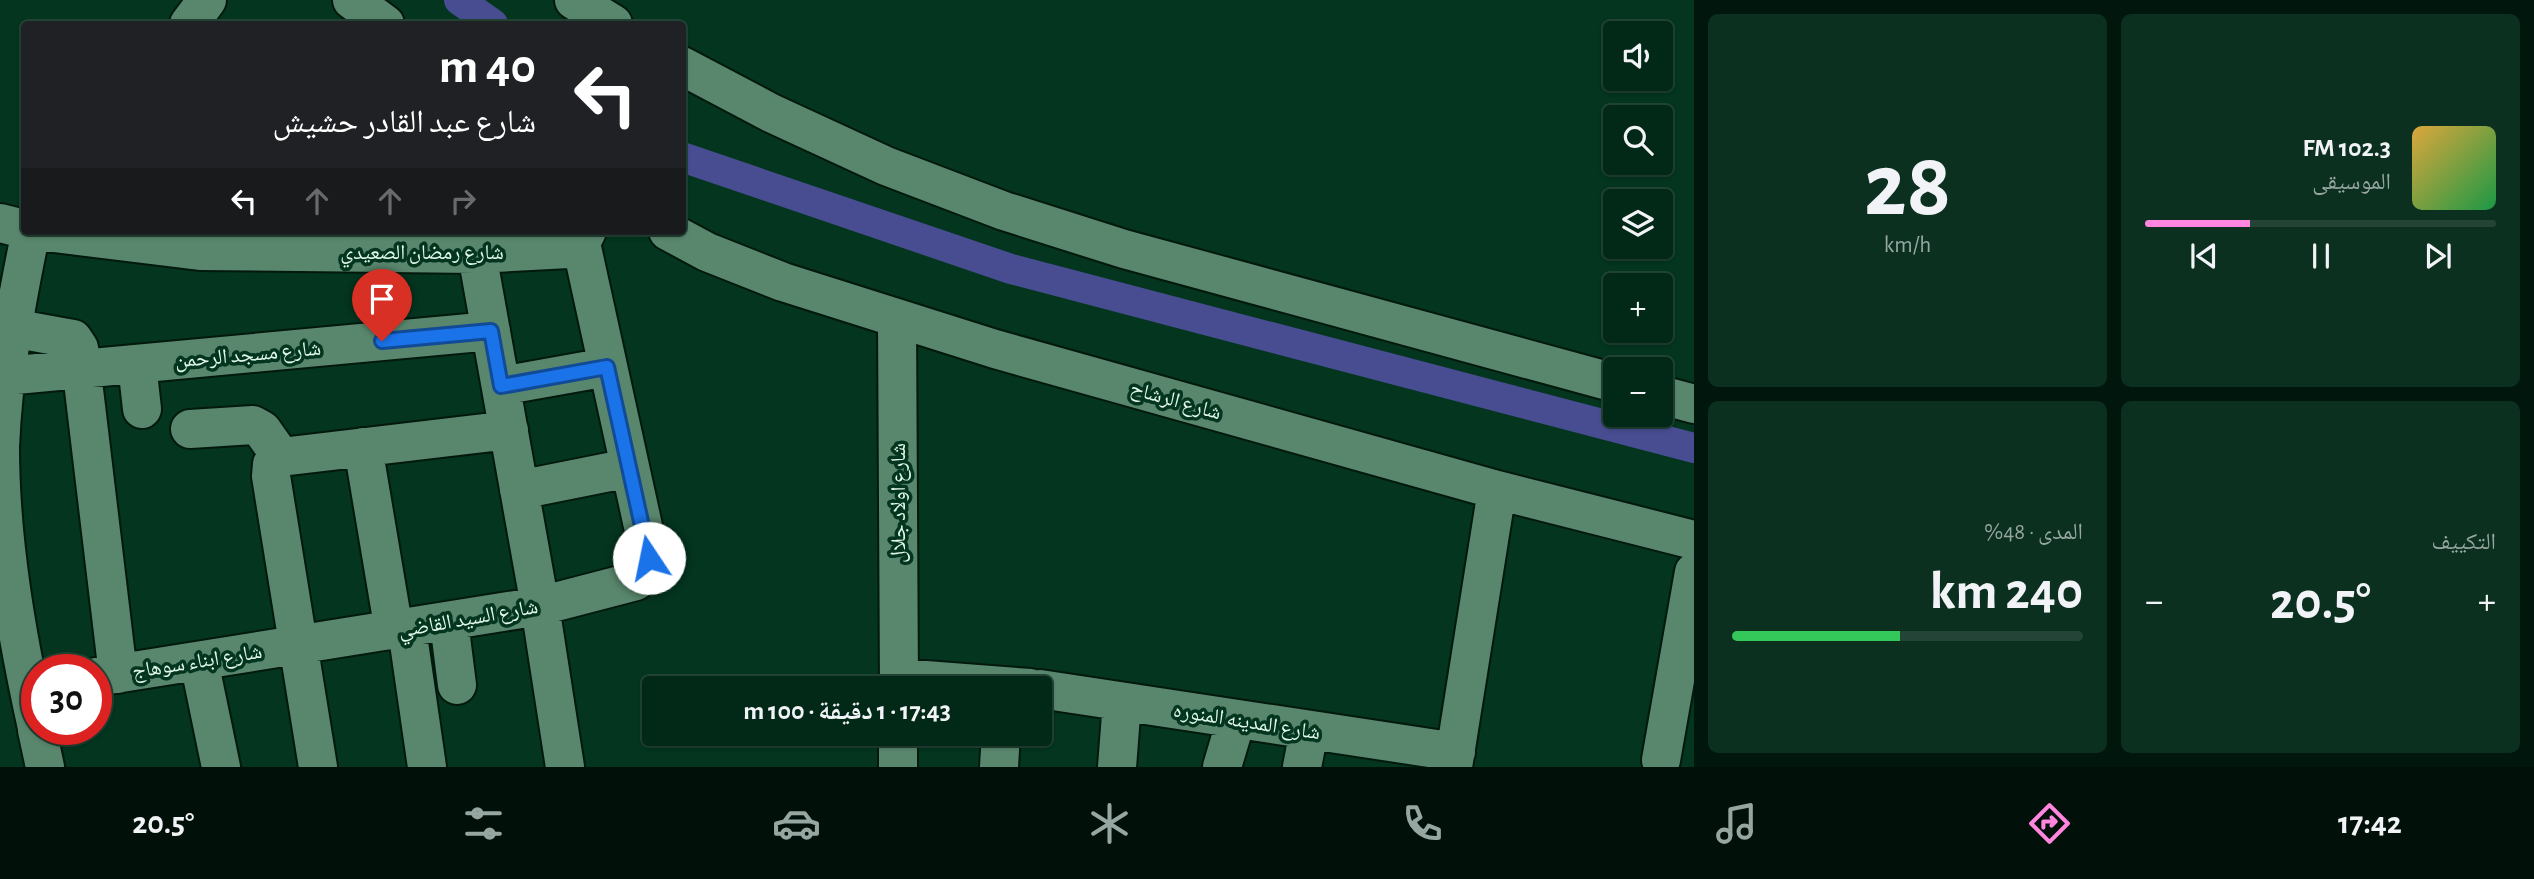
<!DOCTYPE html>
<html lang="ar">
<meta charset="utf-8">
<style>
:root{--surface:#022817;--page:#0c3020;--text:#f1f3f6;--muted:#96a6a1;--line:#234436;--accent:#ff85df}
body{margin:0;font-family:"Alegreya Sans","Noto Naskh Arabic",sans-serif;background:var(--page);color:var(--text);direction:rtl;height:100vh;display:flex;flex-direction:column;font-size:26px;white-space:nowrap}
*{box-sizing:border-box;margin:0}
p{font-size:23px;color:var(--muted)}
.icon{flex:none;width:38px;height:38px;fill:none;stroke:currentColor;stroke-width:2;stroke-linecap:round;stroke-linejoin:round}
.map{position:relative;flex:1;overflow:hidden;direction:ltr}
.details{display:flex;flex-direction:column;gap:14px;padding:14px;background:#01160d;width:840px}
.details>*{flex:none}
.banner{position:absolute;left:21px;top:21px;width:665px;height:214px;border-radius:7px;box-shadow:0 2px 5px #0004,0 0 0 2px var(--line);direction:rtl;background:#202124;color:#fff;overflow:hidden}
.controls{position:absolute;left:1603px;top:21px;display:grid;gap:14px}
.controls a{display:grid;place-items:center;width:70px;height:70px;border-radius:7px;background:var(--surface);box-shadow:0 2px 5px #0004,0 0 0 2px var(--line);font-size:35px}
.speed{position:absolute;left:21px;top:654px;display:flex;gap:14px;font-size:35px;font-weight:700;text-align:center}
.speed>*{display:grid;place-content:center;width:91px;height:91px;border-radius:50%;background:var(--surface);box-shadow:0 2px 5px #0004,0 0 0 2px var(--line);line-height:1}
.speed .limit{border:10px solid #d22;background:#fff;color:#111}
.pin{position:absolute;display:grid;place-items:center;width:60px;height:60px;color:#fff;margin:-72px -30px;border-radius:50% 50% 50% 0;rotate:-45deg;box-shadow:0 0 7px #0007}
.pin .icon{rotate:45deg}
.me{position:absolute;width:77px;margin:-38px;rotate:349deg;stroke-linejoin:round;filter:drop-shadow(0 0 5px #0008)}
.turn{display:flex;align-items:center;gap:24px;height:147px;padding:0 35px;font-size:32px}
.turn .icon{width:91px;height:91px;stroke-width:2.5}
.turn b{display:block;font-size:49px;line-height:60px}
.lanes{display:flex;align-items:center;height:66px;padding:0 35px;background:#0003;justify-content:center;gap:35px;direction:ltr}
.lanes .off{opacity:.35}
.big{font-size:52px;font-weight:700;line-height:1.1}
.details .card{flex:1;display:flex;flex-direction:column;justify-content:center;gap:10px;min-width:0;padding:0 24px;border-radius:10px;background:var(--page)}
.details .dial{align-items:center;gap:0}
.dial b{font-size:91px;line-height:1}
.song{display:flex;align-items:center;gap:21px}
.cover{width:84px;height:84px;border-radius:10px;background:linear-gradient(135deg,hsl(40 70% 55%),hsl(140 70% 35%))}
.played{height:7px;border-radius:4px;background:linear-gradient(90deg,var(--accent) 30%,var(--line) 30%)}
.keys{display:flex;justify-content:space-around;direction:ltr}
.heat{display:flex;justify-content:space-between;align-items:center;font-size:38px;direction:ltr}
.charge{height:10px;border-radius:5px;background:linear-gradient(90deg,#34c759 48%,var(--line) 0)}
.details .tiles{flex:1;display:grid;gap:14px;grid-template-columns:repeat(2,1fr)}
.trip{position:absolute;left:642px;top:676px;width:410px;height:70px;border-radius:7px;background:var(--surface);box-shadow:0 2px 5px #0004,0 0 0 2px var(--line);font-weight:700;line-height:70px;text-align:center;direction:rtl}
.menu{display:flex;height:112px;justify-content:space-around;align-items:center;background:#011009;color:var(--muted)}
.menu .icon{width:49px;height:49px}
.menu .on{color:var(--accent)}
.menu b{font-size:32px;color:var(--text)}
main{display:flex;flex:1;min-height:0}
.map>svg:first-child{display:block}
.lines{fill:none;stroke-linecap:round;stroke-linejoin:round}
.canal{stroke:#484d91;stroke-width:30}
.minor-casing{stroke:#03190d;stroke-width:42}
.minor{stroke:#59876d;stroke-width:38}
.route-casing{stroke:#114b97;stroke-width:18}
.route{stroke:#1a73e8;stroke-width:12}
.labels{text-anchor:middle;stroke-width:7;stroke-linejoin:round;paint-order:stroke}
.street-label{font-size:21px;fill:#e0f8e9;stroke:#03351f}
</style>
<main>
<section class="details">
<div class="tiles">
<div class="card">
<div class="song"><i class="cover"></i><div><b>102.3 FM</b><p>الموسيقى</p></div></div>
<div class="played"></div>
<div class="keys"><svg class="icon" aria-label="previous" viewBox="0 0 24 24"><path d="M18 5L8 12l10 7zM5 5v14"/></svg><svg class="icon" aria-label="pause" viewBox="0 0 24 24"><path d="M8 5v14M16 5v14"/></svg><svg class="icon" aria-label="next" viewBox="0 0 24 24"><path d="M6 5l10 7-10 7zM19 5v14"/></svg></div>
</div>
<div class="card dial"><b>28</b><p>km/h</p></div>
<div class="card"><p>التكييف</p>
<div class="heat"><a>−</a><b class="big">20.5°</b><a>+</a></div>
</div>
<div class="card"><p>المدى · 48%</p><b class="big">240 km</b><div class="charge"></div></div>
</div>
</section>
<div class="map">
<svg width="1694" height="767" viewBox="0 0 1694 767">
<rect width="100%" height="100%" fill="#03351f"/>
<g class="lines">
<path class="canal" d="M459,0L493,24
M682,157L1011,269L1694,448"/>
<defs>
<path id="minor" d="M352,0L385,24
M574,0L613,24
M189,24L207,0
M682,66L771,113L886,166L1004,211L1124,249L1615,383
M0,223L24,229
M31,231C16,303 3,374 0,447C0,541 17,637 37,728
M38,231L200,251L477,254L568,249L581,243L587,231
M668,231L707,252L783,282L995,349L1497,490L1694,540
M477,254L540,606L565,767
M897,319L899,688
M12,328L67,338L73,339L79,348L118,674
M137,364L142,409
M5,376L491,331
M501,386L607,367
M1661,395L1694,404
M190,429L253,425L262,430L281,457
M363,447L394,631
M519,490L629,468
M449,622L457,685
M407,629L427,767
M199,661L221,767
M96,677L540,606L636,581L648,567V549L581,243
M899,678L1030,688
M1040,689L1456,752
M37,730L45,767
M1661,760L1694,572
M318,767L271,476L272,464L281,457L509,430
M898,767V733
M999,767L1001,733
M1117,767L1122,702
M1222,767L1236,720
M1302,767L1309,731
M1453,767L1497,490"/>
</defs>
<use href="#minor" class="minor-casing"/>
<use href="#minor" class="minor"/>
</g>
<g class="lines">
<defs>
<path id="route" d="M382,341L491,331L501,386L607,367L649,558"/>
</defs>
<use href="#route" class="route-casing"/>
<use href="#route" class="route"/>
</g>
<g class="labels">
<g class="street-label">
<text x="422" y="259">شارع رمضان الصعيدي</text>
<text transform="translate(248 354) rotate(-5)" y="7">شارع مسجد الرحمن</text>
<text transform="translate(1176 400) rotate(16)" y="7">شارع الرشاح</text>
<text transform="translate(898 503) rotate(-90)" y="7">شارع اولاد جلال</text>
<text transform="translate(468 618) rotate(-10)" y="7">شارع السيد القاضي</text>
<text transform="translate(197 661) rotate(-9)" y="7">شارع ابناء سوهاج</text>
<text transform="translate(1247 721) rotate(9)" y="7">شارع المدينه المنوره</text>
</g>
</g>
</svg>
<div class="controls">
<a><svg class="icon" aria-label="sound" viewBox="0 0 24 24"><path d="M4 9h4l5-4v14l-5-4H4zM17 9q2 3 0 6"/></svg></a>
<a><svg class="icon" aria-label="search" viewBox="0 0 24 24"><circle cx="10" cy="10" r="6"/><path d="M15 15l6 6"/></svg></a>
<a><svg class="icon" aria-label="layers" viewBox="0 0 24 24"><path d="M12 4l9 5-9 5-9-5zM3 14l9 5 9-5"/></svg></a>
<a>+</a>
<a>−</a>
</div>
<div class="speed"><div class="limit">30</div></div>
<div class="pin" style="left:382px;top:341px;background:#d93025"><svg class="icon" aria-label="arrive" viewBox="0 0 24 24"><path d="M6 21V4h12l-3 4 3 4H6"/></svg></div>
<svg class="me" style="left:649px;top:558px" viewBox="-20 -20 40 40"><circle r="19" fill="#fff"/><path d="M0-13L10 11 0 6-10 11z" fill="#1a73e8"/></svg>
<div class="trip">17:43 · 1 دقيقة · 100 m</div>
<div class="banner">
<div class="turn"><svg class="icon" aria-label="left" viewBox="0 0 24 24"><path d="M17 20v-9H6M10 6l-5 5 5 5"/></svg><div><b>40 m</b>شارع عبد القادر حشيش</div></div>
<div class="lanes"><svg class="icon" aria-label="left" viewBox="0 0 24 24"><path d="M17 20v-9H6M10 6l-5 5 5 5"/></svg><svg class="icon off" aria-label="ahead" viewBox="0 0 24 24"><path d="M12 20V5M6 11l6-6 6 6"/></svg><svg class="icon off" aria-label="ahead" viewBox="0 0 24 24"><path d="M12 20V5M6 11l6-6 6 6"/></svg><svg class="icon off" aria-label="right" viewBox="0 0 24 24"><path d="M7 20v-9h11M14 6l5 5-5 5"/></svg></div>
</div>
</div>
</main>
<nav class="menu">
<b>17:42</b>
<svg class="icon on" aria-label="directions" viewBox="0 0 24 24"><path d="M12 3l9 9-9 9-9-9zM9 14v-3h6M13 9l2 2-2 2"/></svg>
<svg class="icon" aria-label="music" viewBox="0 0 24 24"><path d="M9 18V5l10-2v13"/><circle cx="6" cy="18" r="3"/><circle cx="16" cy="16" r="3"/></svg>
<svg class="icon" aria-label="phone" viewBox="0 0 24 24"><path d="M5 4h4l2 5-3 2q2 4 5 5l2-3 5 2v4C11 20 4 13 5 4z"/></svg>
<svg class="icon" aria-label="climate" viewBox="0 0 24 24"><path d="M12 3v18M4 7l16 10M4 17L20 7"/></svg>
<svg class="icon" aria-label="car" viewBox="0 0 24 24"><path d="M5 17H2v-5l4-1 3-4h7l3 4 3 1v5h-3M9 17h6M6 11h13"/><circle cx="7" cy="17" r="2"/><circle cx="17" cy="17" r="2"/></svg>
<svg class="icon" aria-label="filters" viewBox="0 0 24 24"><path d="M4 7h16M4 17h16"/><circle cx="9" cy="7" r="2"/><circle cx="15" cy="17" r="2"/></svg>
<b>20.5°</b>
</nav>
